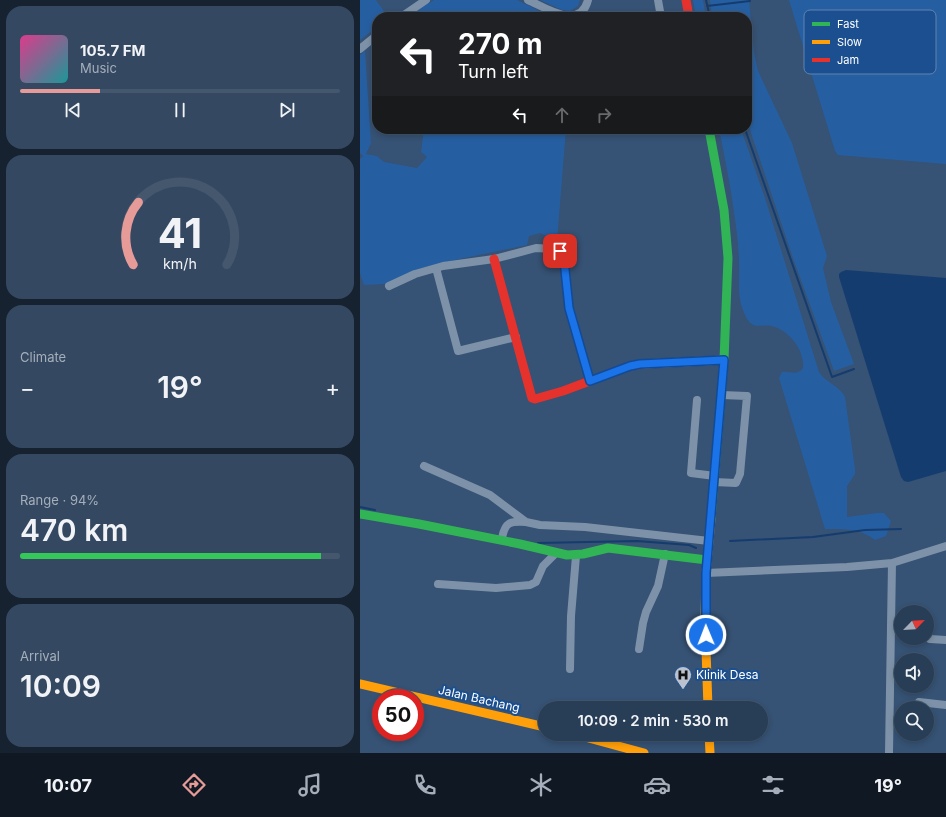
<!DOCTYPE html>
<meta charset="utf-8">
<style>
:root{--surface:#283e57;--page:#344961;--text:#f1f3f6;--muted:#a5aeba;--line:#44576d;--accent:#e69b98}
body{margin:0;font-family:Inter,sans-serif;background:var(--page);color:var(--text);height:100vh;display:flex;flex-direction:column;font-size:15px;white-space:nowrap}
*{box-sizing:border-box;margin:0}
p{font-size:13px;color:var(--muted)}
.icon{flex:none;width:22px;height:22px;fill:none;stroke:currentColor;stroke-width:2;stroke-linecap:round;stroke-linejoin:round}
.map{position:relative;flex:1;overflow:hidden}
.drawer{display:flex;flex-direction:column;gap:6px;padding:6px;background:#162230;width:360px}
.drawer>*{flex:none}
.top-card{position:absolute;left:12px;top:12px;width:380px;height:122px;border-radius:16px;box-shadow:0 2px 6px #0003,0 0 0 1px var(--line);background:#202124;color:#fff;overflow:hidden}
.needle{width:26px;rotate:65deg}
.buttons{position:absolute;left:534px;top:605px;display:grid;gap:8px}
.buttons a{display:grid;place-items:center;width:40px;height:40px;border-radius:50%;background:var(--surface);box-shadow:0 2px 6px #0003,0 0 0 1px var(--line);font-size:20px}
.speed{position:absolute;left:12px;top:689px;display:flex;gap:8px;font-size:20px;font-weight:700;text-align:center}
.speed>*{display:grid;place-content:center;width:52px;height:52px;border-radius:50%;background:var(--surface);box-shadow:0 2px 6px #0003,0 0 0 1px var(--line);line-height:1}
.speed .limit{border:6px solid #d22;background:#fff;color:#111}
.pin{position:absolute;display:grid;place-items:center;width:34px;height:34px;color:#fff;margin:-17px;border-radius:8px;box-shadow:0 2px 6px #0006}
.me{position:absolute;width:44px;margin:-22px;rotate:359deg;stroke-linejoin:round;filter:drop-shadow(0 0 3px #0008)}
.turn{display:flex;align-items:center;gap:14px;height:84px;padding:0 20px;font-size:18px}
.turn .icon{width:52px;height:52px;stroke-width:2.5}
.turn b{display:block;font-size:28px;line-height:34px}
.lanes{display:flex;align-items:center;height:38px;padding:0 20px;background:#0003;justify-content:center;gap:20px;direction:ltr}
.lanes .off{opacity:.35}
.big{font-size:30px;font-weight:600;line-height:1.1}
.drawer .widget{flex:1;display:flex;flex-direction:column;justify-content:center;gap:6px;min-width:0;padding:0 14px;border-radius:16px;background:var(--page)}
.drawer .dial{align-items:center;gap:0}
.dial svg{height:104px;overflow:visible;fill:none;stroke:var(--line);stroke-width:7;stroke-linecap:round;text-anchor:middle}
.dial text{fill:var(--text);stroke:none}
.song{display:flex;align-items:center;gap:12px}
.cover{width:48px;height:48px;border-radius:6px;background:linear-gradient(135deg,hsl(330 70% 55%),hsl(180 70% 35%))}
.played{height:4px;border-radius:2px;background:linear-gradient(90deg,var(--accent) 25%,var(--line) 25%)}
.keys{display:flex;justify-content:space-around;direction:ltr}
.heat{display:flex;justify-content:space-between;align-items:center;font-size:22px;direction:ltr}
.charge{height:6px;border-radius:3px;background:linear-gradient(90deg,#34c759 94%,var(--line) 0)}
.trip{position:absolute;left:178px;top:701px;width:230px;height:40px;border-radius:20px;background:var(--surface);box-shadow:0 2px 6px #0003,0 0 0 1px var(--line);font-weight:600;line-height:40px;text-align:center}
.tab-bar{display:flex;height:64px;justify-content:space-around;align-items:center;background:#101923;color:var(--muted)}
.tab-bar .icon{width:28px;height:28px}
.tab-bar .current{color:var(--accent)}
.tab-bar b{font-size:18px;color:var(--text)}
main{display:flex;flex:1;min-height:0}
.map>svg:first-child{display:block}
.green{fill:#265fa1}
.water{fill:#153c6e}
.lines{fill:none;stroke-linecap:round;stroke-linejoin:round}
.stream{stroke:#153c6e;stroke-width:2}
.street{stroke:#7d92a8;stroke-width:8}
.fast{stroke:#30b455;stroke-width:9}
.slow{stroke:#ff9f0a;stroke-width:9}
.jam{stroke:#e5322d;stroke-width:9}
.route-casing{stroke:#114b97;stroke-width:10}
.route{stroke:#1a73e8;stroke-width:7}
.labels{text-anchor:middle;stroke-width:4;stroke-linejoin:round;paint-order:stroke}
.poi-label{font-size:12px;fill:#fff;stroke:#1b4f8f;text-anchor:start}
.street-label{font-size:12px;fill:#fff;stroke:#1b4f8f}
.key{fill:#1b4f8f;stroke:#5f84b1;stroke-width:1}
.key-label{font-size:11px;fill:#fff}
</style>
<main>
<section class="drawer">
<div class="widget">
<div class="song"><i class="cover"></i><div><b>105.7 FM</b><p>Music</p></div></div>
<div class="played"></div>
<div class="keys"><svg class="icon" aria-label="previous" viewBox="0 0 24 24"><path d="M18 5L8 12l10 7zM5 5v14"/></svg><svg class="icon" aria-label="pause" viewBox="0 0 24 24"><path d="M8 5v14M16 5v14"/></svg><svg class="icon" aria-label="next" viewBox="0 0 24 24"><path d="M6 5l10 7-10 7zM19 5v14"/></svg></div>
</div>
<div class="widget dial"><svg viewBox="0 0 100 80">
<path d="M14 69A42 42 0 1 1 86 69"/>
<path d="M14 69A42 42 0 0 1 18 21" stroke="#e69b98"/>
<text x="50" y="56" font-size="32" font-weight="700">41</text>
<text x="50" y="72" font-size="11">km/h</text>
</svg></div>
<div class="widget"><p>Climate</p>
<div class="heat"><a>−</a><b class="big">19°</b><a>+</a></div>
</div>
<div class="widget"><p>Range · 94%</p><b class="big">470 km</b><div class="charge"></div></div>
<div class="widget"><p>Arrival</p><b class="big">10:09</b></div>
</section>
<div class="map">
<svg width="586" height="753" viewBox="0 0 586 753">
<rect width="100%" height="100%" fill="#365274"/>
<path class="green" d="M0,0H16L28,17H17V27L0,40Z
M74,0H157L192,17H47Z
M180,0H220L218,6L210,11L202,10Z
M333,0H343L346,17H336Z
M350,0H389L394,52L398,71L432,143L467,256L463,268L471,302L494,364L474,371L434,261L387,121V17H352Z
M429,0H586V164L478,155L475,151Z
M5,51L11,143L6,154L17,156L24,162L57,168L67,157L61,152L64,129H206L197,241L180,233L169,236L167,245L80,263L55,270L24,284L4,285L0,273V159L3,156L0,153V55Z
M359,129H381L405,198L459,372C466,383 480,386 485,397L495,469V474L487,486V517L517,513H524L531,521L526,536L515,540C500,528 483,529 465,529L419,378L422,372C428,371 435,375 440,371C445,368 443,363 442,358C440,345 427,331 415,327C402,322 394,332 386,317C376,297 380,285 379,264C379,249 377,233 375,219C371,188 365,159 359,129Z"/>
<path class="water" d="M486,270L586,278V471L548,482L544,481L541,477L479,277V274L481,272Z"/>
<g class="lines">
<path class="stream" d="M346,0L350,17
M347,6L390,1
M385,129L472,377L494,369
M0,507L15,510
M370,541L453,537L505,530L541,529
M178,543L277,541L329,545L336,548"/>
<path class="street" d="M168,0C186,8 220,31 228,0
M298,0L301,17
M41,17L66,0
M0,49L17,35
M76,268L98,351L156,337
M29,286L55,274L83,266L134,259L176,248L195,249L203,255L204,260L209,308L230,381
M337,400L331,473L355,476
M64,466L130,495L166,522L180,525L225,527L349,541
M354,482L376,483L380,474L387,396L362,395
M142,538C145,522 150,521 166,522
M346,573L487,567L532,563L586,546
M78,584L136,588L170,585L176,582L183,566L196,553
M570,639L586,640
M279,649L283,623L286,612L298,586L305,554
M210,669L211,616L216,556
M559,702L586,705
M529,753L532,563"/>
<path class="fast" d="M349,129L364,210L368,258L364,360L351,519
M0,514L59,524L160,544L207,555L223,554L248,548L347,560"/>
<path class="slow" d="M283,364L364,360
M0,684L185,727
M348,708L345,620L346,573L351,519
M214,734L284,753
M349,734L350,753"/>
<path class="jam" d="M326,0L329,17
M134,259L172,398L175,399L203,391L270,366L283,364"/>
</g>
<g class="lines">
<defs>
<path id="route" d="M200,251L203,255L204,260L209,308L230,381L270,366L280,364L364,360L346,573V635"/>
</defs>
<use href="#route" class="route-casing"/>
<use href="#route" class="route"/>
</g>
<defs>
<symbol id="hospital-pin" viewBox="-11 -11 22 30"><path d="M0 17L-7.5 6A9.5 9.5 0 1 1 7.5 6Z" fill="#b9c2ce" stroke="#1b4f8f"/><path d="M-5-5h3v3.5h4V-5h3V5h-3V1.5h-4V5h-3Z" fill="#111"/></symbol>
</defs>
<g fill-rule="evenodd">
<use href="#hospital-pin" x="313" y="665" width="20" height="27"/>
</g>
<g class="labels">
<g class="poi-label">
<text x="336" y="679">Klinik Desa</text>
</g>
<g class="street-label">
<text transform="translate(119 699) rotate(13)" y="4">Jalan Bachang</text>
</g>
</g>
<rect x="444" y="10" width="132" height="64" rx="6" class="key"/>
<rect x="452" y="22" width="18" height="4" fill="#30b455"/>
<rect x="452" y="40" width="18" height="4" fill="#ff9f0a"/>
<rect x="452" y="58" width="18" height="4" fill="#e5322d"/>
<g class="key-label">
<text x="477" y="28">Fast</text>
<text x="477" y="46">Slow</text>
<text x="477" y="64">Jam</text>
</g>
</svg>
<div class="buttons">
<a><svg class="needle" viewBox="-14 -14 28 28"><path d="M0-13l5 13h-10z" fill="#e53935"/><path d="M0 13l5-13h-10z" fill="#a5aeba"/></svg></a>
<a><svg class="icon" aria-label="sound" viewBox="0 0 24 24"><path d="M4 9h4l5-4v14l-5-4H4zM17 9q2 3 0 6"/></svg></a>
<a><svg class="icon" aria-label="search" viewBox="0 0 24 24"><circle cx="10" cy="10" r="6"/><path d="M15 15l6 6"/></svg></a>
</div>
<div class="speed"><div class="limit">50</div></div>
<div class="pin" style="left:200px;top:251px;background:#d93025"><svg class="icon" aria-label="arrive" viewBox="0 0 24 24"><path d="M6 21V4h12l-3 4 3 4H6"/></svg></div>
<svg class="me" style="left:346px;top:635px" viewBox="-20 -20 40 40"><circle r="17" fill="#1a73e8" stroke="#fff" stroke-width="3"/><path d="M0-11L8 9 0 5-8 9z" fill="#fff"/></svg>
<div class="trip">10:09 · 2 min · 530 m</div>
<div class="top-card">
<div class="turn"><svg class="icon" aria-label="left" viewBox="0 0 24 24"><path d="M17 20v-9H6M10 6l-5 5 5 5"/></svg><div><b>270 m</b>Turn left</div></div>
<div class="lanes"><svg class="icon" aria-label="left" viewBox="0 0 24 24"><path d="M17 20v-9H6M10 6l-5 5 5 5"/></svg><svg class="icon off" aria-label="ahead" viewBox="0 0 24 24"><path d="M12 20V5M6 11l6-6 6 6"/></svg><svg class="icon off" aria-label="right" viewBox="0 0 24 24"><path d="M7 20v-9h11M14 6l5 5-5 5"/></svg></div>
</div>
</div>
</main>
<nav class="tab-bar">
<b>10:07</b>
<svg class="icon current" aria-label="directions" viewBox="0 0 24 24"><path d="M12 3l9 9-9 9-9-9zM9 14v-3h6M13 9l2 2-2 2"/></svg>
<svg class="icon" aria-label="music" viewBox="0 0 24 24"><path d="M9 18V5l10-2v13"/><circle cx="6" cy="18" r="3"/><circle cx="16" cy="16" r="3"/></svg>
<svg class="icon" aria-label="phone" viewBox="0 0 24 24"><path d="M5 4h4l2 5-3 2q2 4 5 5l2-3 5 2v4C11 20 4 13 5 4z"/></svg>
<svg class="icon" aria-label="climate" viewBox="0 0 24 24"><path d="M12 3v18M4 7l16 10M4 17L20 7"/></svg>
<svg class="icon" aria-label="car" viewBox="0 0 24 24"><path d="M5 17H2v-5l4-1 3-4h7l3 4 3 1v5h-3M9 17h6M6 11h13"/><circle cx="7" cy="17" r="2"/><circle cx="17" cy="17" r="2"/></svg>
<svg class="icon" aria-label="filters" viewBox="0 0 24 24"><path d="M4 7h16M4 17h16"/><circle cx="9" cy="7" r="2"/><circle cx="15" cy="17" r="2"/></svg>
<b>19°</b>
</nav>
